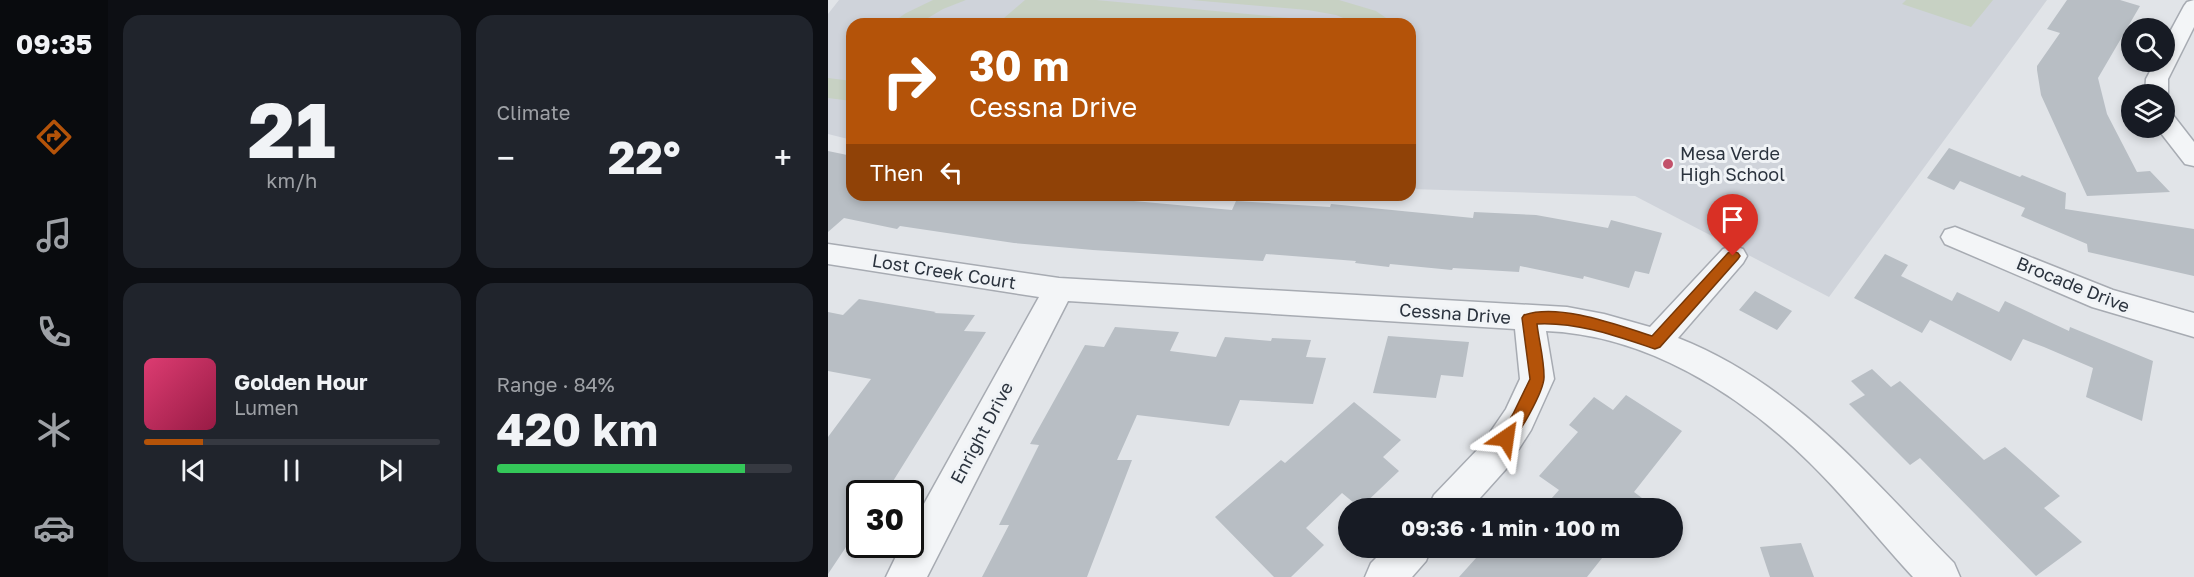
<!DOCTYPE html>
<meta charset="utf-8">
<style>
:root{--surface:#171b24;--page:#20242c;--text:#f1f3f6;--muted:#9ea1a6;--line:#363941;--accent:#b45309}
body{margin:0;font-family:"Golos Text",sans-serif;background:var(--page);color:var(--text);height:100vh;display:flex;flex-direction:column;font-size:22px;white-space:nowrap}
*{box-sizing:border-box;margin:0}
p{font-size:20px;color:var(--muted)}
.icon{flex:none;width:33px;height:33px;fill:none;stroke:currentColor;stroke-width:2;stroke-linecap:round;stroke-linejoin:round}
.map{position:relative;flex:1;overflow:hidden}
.side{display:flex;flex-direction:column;gap:15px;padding:15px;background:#0d0f14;width:720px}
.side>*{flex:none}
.hud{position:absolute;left:18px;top:18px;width:570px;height:183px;border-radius:18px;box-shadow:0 3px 9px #0003;background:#b45309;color:#fff;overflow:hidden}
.tools{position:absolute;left:1293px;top:18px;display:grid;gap:12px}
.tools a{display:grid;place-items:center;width:54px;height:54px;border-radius:50%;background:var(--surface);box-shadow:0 3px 9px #0003;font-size:30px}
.speed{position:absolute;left:18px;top:480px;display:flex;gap:12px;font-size:30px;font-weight:700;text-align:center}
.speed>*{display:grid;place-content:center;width:78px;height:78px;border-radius:50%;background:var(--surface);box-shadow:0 3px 9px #0003;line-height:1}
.speed .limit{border:3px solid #111;border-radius:9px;background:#fff;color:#111}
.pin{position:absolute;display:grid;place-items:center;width:51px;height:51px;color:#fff;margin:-62px -26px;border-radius:50% 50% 50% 0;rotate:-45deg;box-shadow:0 0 6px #0007}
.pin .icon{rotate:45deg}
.me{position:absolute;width:66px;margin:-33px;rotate:32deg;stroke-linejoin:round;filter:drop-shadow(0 0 4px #0008)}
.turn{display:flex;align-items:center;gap:21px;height:126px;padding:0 24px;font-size:27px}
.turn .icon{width:78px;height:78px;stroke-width:2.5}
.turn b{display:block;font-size:42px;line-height:51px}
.then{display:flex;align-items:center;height:57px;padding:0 24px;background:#0003;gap:12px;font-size:22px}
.big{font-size:45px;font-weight:700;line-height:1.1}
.side .tile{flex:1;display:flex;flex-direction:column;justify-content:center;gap:9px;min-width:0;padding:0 21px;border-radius:18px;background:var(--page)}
.side .dial{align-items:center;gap:0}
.dial b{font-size:78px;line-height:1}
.song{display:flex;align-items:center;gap:18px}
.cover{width:72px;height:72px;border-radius:9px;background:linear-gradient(135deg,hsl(340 70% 55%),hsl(340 70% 35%))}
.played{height:6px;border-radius:3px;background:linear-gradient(90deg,var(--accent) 20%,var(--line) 20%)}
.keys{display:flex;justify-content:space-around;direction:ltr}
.heat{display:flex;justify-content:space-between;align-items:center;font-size:33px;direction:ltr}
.charge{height:9px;border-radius:4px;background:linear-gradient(90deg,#34c759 84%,var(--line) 0)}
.side .tiles{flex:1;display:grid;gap:15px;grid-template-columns:repeat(2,1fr)}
.trip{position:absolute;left:510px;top:498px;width:345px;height:60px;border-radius:30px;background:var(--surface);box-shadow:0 3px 9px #0003;font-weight:700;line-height:60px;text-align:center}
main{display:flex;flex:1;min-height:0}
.menu{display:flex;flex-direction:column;width:108px;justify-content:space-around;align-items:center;background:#090b0e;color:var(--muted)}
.menu .icon{width:42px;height:42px}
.menu .active{color:var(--accent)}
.menu b{font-size:27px;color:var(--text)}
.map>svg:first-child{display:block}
.built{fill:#cfd3da}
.green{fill:#c7d1c3}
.building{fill:#b8bec4}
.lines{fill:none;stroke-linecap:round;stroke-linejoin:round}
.minor-casing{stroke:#a7abb2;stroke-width:3}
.minor{fill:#f3f5f7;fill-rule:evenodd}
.route{fill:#b45309;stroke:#753606;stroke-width:1.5}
.poi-dot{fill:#c2516a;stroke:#f0f3f6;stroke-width:2}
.labels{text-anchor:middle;stroke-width:6;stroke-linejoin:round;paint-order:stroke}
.poi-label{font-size:18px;fill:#2b333e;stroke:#f0f3f6;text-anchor:start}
.street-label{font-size:18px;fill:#2b333e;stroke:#f0f3f6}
</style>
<main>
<nav class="menu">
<b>09:35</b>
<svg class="icon active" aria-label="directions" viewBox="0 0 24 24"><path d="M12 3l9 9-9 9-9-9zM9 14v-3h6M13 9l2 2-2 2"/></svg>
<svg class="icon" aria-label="music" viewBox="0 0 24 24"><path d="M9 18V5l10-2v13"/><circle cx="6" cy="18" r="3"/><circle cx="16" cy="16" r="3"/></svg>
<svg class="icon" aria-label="phone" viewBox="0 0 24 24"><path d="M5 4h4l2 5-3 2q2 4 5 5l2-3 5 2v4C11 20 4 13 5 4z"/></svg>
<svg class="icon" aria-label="climate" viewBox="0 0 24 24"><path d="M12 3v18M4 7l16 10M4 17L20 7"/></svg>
<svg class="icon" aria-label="car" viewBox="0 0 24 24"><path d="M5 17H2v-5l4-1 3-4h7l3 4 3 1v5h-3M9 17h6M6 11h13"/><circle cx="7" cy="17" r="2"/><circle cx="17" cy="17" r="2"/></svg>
</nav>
<section class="side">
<div class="tiles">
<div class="tile dial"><b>21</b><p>km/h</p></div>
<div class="tile"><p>Climate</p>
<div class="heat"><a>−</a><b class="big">22°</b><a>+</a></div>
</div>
<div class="tile">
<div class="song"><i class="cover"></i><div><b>Golden Hour</b><p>Lumen</p></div></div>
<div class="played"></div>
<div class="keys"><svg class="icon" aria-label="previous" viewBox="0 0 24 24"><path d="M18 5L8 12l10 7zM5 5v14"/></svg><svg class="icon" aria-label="pause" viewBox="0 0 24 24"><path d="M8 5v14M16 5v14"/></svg><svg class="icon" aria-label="next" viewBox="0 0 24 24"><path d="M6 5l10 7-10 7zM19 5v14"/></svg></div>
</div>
<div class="tile"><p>Range · 84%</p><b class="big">420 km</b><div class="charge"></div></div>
</div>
</section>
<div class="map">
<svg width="1366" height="577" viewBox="0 0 1366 577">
<rect width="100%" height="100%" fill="#e1e4e8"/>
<path class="built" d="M11,0H1219L1001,297L807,196L582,189V24H24V140L0,134V14Z"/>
<path class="green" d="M105,0H138L115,9L90,24H62L78,13Z
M197,0H268L494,21L492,24H169Z
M363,0H511L548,11L567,24H530L508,15L480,10Z
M1078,0H1165L1143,27L1074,4Z
M0,78L24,81V101L0,98Z"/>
<path class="building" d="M1239,0H1292L1312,6L1270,78L1279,114L1309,172L1322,171L1342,192L1259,196L1213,95L1209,70V66L1232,33L1219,29Z
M1121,148L1192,177L1194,175L1238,193L1237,209L1366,229V276L1260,252L1259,244L1193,216L1197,208L1132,181L1126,190L1099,178Z
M0,151L24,156V195H287L284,199L404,210L408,201L502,207L503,204L645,218L646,212L708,215L780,228L783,220L834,233L821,274L807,271L801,288L756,276L755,279L692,266L691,272L625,268L624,270L562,264L561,267L527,263L528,261L438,254L435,261L265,250L186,243L72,226L69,229L16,218L0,232Z
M1057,254L1080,265L1073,276L1124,301L1129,292L1171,312L1177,301L1241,331L1242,327L1325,361L1314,421L1258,397L1265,368L1216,347L1195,339L1183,361L1102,320L1094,333L1026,298Z
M927,291L964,311L949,330L911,310Z
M31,299L108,312L106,313L147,315L136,331L158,332L57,494H32V526L0,574V437L43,379L0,371V312L15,315Z
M287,327L351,332L342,351L388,357L397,337L443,341L444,338L483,340L478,357L498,358L485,404L412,400L401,426L309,415L289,460H304L259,577H154L181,525H171L211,445L202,444L257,345L276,347Z
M560,336L641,342L635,377L613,375L608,398L545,393Z
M1044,369L1063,387L1072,381L1156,460L1177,447L1232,496L1216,508L1254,542L1208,576L1092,458L1082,465L1021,404L1037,395L1023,381Z
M798,395L854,431L806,492L818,501L812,508H715L731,490L711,476L750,432L741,425L766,397L785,410Z
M526,402L573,440L555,457L571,471L532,508L514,493L478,528L496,545L463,577H446L387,517L453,460L457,463Z
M973,543L986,577H942L932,547Z
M657,548H671L683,558L692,548H782L759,577H631Z"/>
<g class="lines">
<defs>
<path id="minor" d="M1366,0V27L1340,79V94L1336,99V94H1317L1318,79L1327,62H1336V43L1356,6L1359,2Z
M1336,113L1345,115L1366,142V166L1357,164L1329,128H1336Z
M1127,227L1285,290L1366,313V337L1264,307L1117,244L1113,237L1117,230Z
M0,244L231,278L739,307L776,314L822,327L895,249L905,246L915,249L919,256L915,263L850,338C967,384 1041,477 1126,563L1132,577H1085C1050,539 1018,498 981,462C911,393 818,335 718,331L726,379L703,430L678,469L643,508H600L606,495L652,447L678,409L692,379L687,329L240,301L99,577H58L74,544H82V529L211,297L0,264Z
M558,548H603L598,561L584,577H537L543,563Z"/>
</defs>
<use href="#minor" class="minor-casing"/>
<use href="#minor" class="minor"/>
</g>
<path class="route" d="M905,251L910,253L912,256L910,259L832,347L827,349C788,336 750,322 709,324C711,341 716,359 716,376C717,389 689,441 678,445L672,443L670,438L685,414L702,379L694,318L696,315C732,303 789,325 824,336L900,253Z"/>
<circle class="poi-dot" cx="840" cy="164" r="6"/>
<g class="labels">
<g class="poi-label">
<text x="852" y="160">Mesa Verde<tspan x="852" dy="21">High School</tspan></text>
</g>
<g class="street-label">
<text transform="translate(116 272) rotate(9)" y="6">Lost Creek Court</text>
<text transform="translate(1245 285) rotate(22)" y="6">Brocade Drive</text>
<text transform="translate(627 314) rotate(4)" y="6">Cessna Drive</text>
<text transform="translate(154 433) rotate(-62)" y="6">Enright Drive</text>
</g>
</g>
</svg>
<div class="tools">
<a><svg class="icon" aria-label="search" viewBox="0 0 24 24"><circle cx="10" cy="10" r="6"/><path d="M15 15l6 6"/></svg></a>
<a><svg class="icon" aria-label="layers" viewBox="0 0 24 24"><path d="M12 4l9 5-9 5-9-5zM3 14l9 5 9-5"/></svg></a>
</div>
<div class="speed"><div class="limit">30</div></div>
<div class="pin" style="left:905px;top:256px;background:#d93025"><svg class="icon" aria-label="arrive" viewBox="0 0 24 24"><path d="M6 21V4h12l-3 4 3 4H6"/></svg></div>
<svg class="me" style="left:678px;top:438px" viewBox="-20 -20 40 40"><path d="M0-17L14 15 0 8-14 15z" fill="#b45309" stroke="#fff" stroke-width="4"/></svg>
<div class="trip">09:36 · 1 min · 100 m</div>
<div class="hud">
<div class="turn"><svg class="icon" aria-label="right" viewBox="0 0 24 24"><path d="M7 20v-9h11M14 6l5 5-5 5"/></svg><div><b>30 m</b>Cessna Drive</div></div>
<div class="then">Then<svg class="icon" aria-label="left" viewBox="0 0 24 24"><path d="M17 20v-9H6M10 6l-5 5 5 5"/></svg></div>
</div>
</div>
</main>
